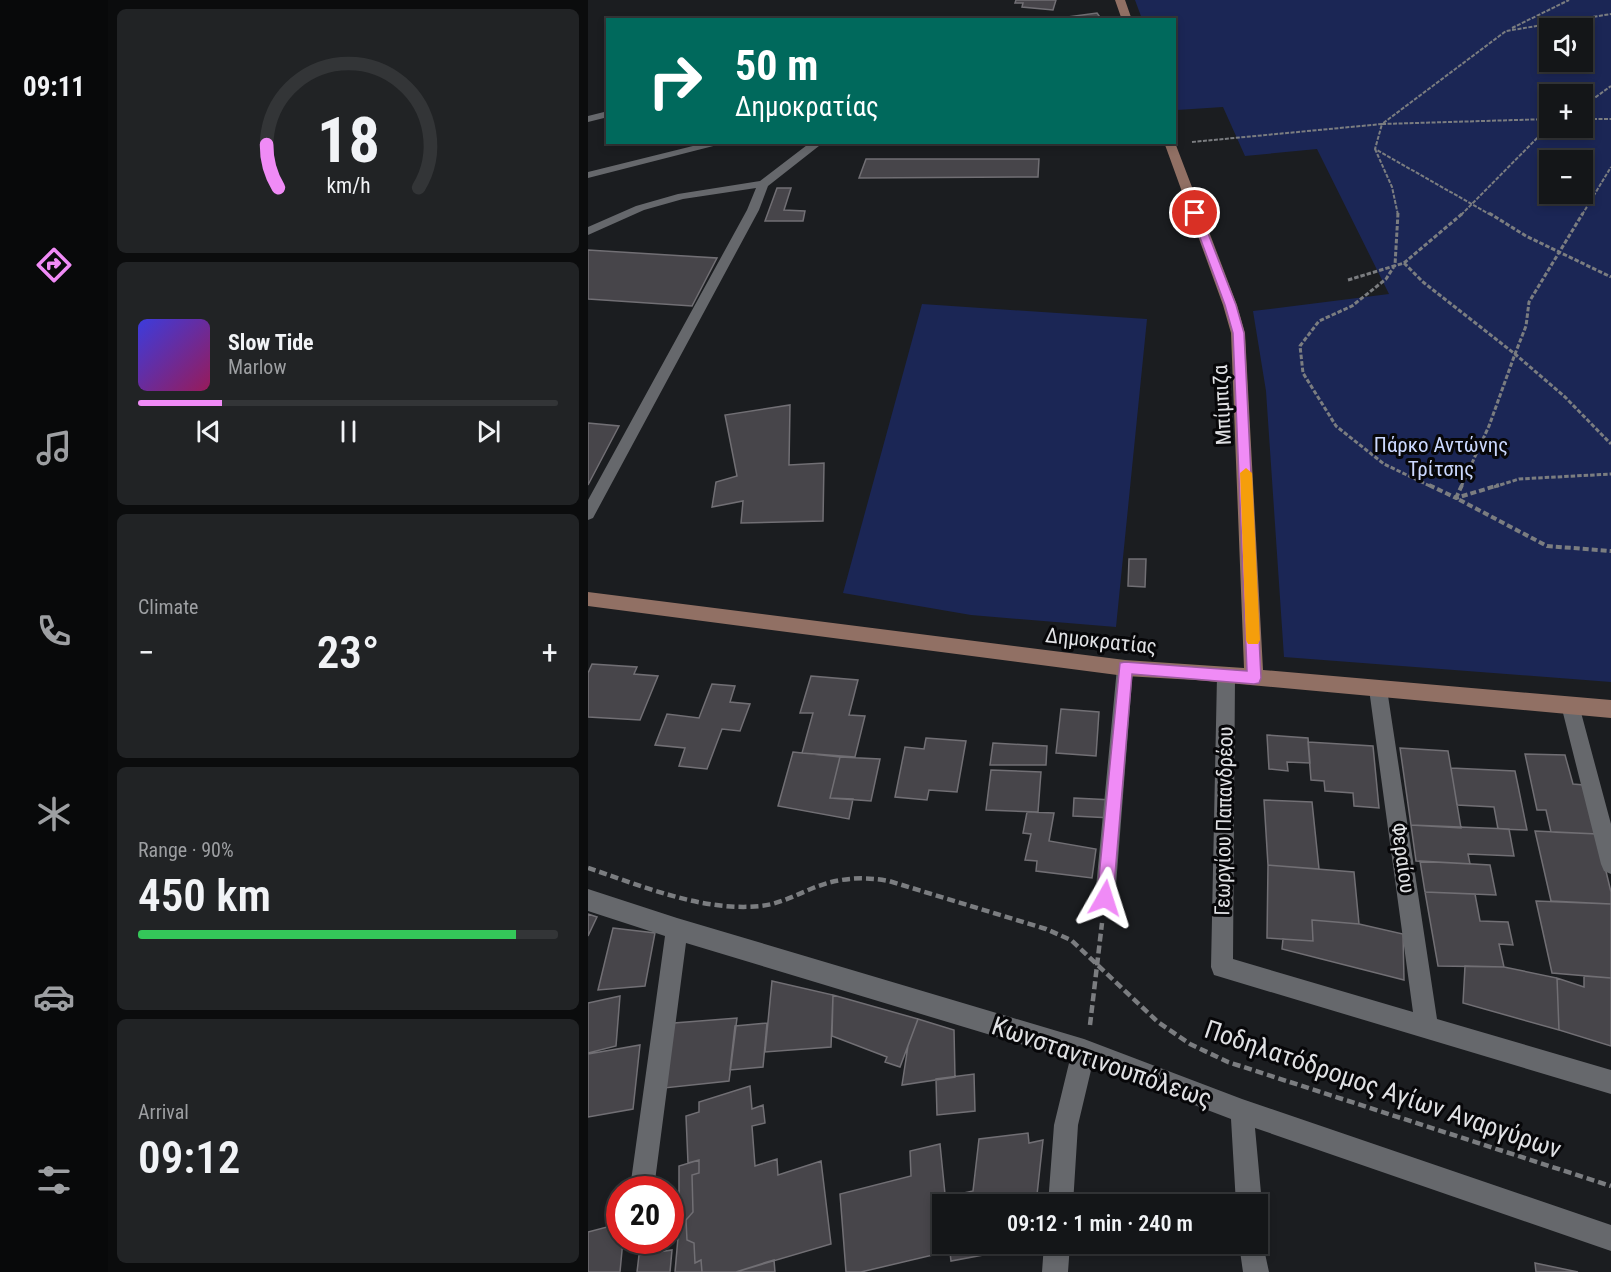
<!DOCTYPE html>
<meta charset="utf-8">
<style>
:root{--surface:#141618;--page:#212325;--text:#f1f3f6;--muted:#9d9fa2;--line:#333537;--accent:#f08bf6}
body{margin:0;font-family:"Roboto Condensed",sans-serif;background:var(--page);color:var(--text);height:100vh;display:flex;flex-direction:column;font-size:22px;white-space:nowrap}
*{box-sizing:border-box;margin:0}
p{font-size:20px;color:var(--muted)}
.icon{flex:none;width:33px;height:33px;fill:none;stroke:currentColor;stroke-width:2;stroke-linecap:round;stroke-linejoin:round}
.map{position:relative;flex:1;overflow:hidden}
.panel{display:flex;flex-direction:column;gap:9px;padding:9px;background:#0b0c0d;width:480px}
.panel>*{flex:none}
.hud{position:absolute;left:18px;top:18px;width:570px;height:126px;border-radius:0px;box-shadow:0 3px 9px #0003,0 0 0 2px var(--line);background:#00695c;color:#fff;overflow:hidden}
.tools{position:absolute;left:951px;top:18px;display:grid;gap:12px}
.tools a{display:grid;place-items:center;width:54px;height:54px;border-radius:0px;background:var(--surface);box-shadow:0 3px 9px #0003,0 0 0 2px var(--line);font-size:30px}
.speed{position:absolute;left:18px;top:1176px;display:flex;gap:12px;font-size:30px;font-weight:700;text-align:center}
.speed>*{display:grid;place-content:center;width:78px;height:78px;border-radius:50%;background:var(--surface);box-shadow:0 3px 9px #0003,0 0 0 2px var(--line);line-height:1}
.speed .limit{border:9px solid #d22;background:#fff;color:#111}
.pin{position:absolute;display:grid;place-items:center;width:51px;height:51px;color:#fff;margin:-26px;border:3px solid #fff;border-radius:50%;box-shadow:0 2px 6px #0007}
.me{position:absolute;width:66px;margin:-33px;rotate:6deg;stroke-linejoin:round;filter:drop-shadow(0 0 4px #0008)}
.turn{display:flex;align-items:center;gap:21px;height:126px;padding:0 30px;font-size:27px}
.turn .icon{width:78px;height:78px;stroke-width:2.5}
.turn b{display:block;font-size:42px;line-height:51px}
.big{font-size:45px;font-weight:600;line-height:1.1}
.panel .card{flex:1;display:flex;flex-direction:column;justify-content:center;gap:9px;min-width:0;padding:0 21px;border-radius:9px;background:var(--page)}
.panel .dial{align-items:center;gap:0}
.dial svg{height:156px;overflow:visible;fill:none;stroke:var(--line);stroke-width:7;stroke-linecap:round;text-anchor:middle}
.dial text{fill:var(--text);stroke:none}
.song{display:flex;align-items:center;gap:18px}
.cover{width:72px;height:72px;border-radius:9px;background:linear-gradient(135deg,hsl(240 70% 55%),hsl(330 70% 35%))}
.played{height:6px;border-radius:3px;background:linear-gradient(90deg,var(--accent) 20%,var(--line) 20%)}
.keys{display:flex;justify-content:space-around;direction:ltr}
.heat{display:flex;justify-content:space-between;align-items:center;font-size:33px;direction:ltr}
.charge{height:9px;border-radius:4px;background:linear-gradient(90deg,#34c759 90%,var(--line) 0)}
.trip{position:absolute;left:344px;top:1194px;width:336px;height:60px;border-radius:0px;background:var(--surface);box-shadow:0 3px 9px #0003,0 0 0 2px var(--line);font-weight:600;line-height:60px;text-align:center}
main{display:flex;flex:1;min-height:0}
.menu{display:flex;flex-direction:column;width:108px;justify-content:space-around;align-items:center;background:#08090a;color:var(--muted)}
.menu .icon{width:42px;height:42px}
.menu .active{color:var(--accent)}
.menu b{font-size:27px;color:var(--text)}
.map>svg:first-child{display:block}
.green{fill:#1b2655;fill-rule:evenodd}
.building{fill:#47454a;stroke:#716f74;stroke-width:1.5}
.lines{fill:none;stroke-linecap:round;stroke-linejoin:round}
.path-far3{stroke:#7b7d80;stroke-width:2;stroke-dasharray:4 1.5;stroke-linecap:butt}
.path-far2{stroke:#7b7d80;stroke-width:3;stroke-dasharray:4.5 2;stroke-linecap:butt}
.path-far1{stroke:#7b7d80;stroke-width:4;stroke-dasharray:6 3;stroke-linecap:butt}
.path{stroke:#7b7d80;stroke-width:4.5;stroke-dasharray:8 4;stroke-linecap:butt}
.lane{fill:#66686c;fill-rule:evenodd}
.street{fill:#66686c;fill-rule:evenodd}
.secondary{fill:#917064;fill-rule:evenodd}
.route{fill:#f08bf6;stroke:#9c5aa0;stroke-width:1.5}
.slow{fill:#f59e0b}
.labels{text-anchor:middle;stroke-width:6;stroke-linejoin:round;paint-order:stroke}
.street-label{font-size:21px;fill:#e0e1e4;stroke:#070709}
.park-label{font-size:21px;fill:#cbd8fe;stroke:#070709}
.near-street-label{font-size:26px;fill:#e0e1e4;stroke:#070709}
</style>
<main>
<nav class="menu">
<b>09:11</b>
<svg class="icon active" aria-label="directions" viewBox="0 0 24 24"><path d="M12 3l9 9-9 9-9-9zM9 14v-3h6M13 9l2 2-2 2"/></svg>
<svg class="icon" aria-label="music" viewBox="0 0 24 24"><path d="M9 18V5l10-2v13"/><circle cx="6" cy="18" r="3"/><circle cx="16" cy="16" r="3"/></svg>
<svg class="icon" aria-label="phone" viewBox="0 0 24 24"><path d="M5 4h4l2 5-3 2q2 4 5 5l2-3 5 2v4C11 20 4 13 5 4z"/></svg>
<svg class="icon" aria-label="climate" viewBox="0 0 24 24"><path d="M12 3v18M4 7l16 10M4 17L20 7"/></svg>
<svg class="icon" aria-label="car" viewBox="0 0 24 24"><path d="M5 17H2v-5l4-1 3-4h7l3 4 3 1v5h-3M9 17h6M6 11h13"/><circle cx="7" cy="17" r="2"/><circle cx="17" cy="17" r="2"/></svg>
<svg class="icon" aria-label="filters" viewBox="0 0 24 24"><path d="M4 7h16M4 17h16"/><circle cx="9" cy="7" r="2"/><circle cx="15" cy="17" r="2"/></svg>
</nav>
<section class="panel">
<div class="card dial"><svg viewBox="0 0 100 80">
<path d="M14 69A42 42 0 1 1 86 69"/>
<path d="M14 69A42 42 0 0 1 8 47" stroke="#f08bf6"/>
<text x="50" y="56" font-size="32" font-weight="700">18</text>
<text x="50" y="72" font-size="11">km/h</text>
</svg></div>
<div class="card">
<div class="song"><i class="cover"></i><div><b>Slow Tide</b><p>Marlow</p></div></div>
<div class="played"></div>
<div class="keys"><svg class="icon" aria-label="previous" viewBox="0 0 24 24"><path d="M18 5L8 12l10 7zM5 5v14"/></svg><svg class="icon" aria-label="pause" viewBox="0 0 24 24"><path d="M8 5v14M16 5v14"/></svg><svg class="icon" aria-label="next" viewBox="0 0 24 24"><path d="M6 5l10 7-10 7zM19 5v14"/></svg></div>
</div>
<div class="card"><p>Climate</p>
<div class="heat"><a>−</a><b class="big">23°</b><a>+</a></div>
</div>
<div class="card"><p>Range · 90%</p><b class="big">450 km</b><div class="charge"></div></div>
<div class="card"><p>Arrival</p><b class="big">09:12</b></div>
</section>
<div class="map">
<svg width="1023" height="1272" viewBox="0 0 1023 1272">
<rect width="100%" height="100%" fill="#1b1d20"/>
<path class="green" d="M547,0H1023V682L696,657L678,391L665,311L801,294L729,149L657,156L635,107L589,110L586,102V20L554,19ZM962,28H994V62H962ZM962,94H994V128H962ZM962,160H994V194H962Z
M334,304L559,319L528,627L383,615L255,593Z"/>
<path class="building" d="M428,0H468L465,10L434,7L435,3H427Z
M509,13L514,20L472,18Z
M278,159H451L450,177L271,178Z
M189,188H203L196,210L217,211L215,221H177Z
M0,250L129,258L104,306L0,299Z
M202,405L201,465L236,463L235,521L153,523L155,501L124,507L128,482L149,476L137,415Z
M0,423L31,426L0,485Z
M541,559H558L557,587L540,586Z
M4,664L49,667L46,674L70,676L52,720L0,717V673Z
M223,676L270,680L261,715L277,716L267,757L214,753L225,713H212Z
M124,684L147,686L142,702L162,704L152,731L134,729L119,769L91,766L97,748L67,745L79,714L111,718Z
M473,709L511,712L508,756L468,753Z
M679,735L720,738L722,763L699,762L700,771L681,769Z
M338,738L378,741L369,792L341,790L339,800L307,797L317,747L336,749Z
M720,742L785,746L791,808L766,806L765,793L737,791L736,781L723,780Z
M405,743L459,746L458,765H402Z
M812,748L860,751L873,828L823,825Z
M205,752L252,757L242,798L265,799L261,819L190,806Z
M937,754L977,755L985,784L996,785L1009,834L963,832L958,810H949Z
M252,757L292,759L283,801L242,798Z
M863,768L927,771L939,830L910,829L906,807L869,805Z
M403,770L453,772L450,812L398,810Z
M486,798L525,800L524,818L485,816Z
M676,800L724,802L731,869L680,865Z
M439,812L466,813L461,841L508,849L504,878L448,871L449,861L437,860L443,834L435,833Z
M823,825L921,829L926,856L880,854L882,864L828,861Z
M947,831L1009,834L1023,892V904L963,901Z
M832,861L902,865L908,895L837,892Z
M680,865L766,872L771,924L724,920L725,941L679,938Z
M837,892L887,894L892,921L920,922L925,945L911,944L916,967L850,966Z
M948,901L1023,904V978L964,973Z
M0,914L9,917L0,936Z
M724,920L771,924L815,934L816,980L694,949L695,939L725,941Z
M25,928L67,933L57,986L10,990Z
M877,966L916,967L969,978L971,1030L875,1003Z
M996,976L1023,978V1046L971,1030L969,978L996,987Z
M184,981L245,995L243,1047L177,1052Z
M245,995L330,1019L312,1067L297,1062L299,1057L244,1036Z
M32,996L28,1046L0,1053V1003Z
M149,1018L141,1081L76,1088L86,1023Z
M330,1019L366,1030L367,1077L314,1085L320,1046Z
M179,1023L175,1067L142,1070L147,1026Z
M52,1045L45,1109L0,1117V1054Z
M386,1074L387,1111L349,1115L348,1079Z
M162,1086L164,1109L175,1105L177,1123L164,1126L167,1166L189,1159L190,1175L233,1161L243,1244L148,1272H114L113,1260L107,1263L106,1243L99,1240L98,1220L105,1212L104,1175L111,1173V1160L100,1163L98,1116L111,1112V1102Z
M440,1133L441,1143L455,1140L448,1204H358L357,1197L385,1191L391,1139Z
M352,1144L358,1204H354V1244H361L362,1251L273,1272H258L252,1194L323,1176L322,1151Z
M111,1160V1173L104,1175L105,1212L98,1220L99,1240L106,1243L107,1263L113,1260L114,1272H87L91,1226V1166Z
M19,1227L32,1231V1240H35L32,1272H0V1232Z
M361,1244H444V1246L363,1261Z
M84,1250L82,1272H49L51,1255Z
M186,1260L187,1272H148L179,1262Z
M947,1263L990,1272H948Z"/>
<g class="lines">
<path class="path-far3" d="M924,28L981,0
M994,107L1023,86
M994,119H1023
M604,142L794,124L918,31L1023,14
M787,149L804,187L810,215
M873,215L962,125
M903,215L787,149L794,124L962,119
M994,215L1023,167"/>
<path class="path-far2" d="M810,213L807,265L798,279L764,306L731,321L712,346L715,373L748,426L796,464L844,487
M901,213L938,236L1023,277
M816,263L835,282L927,354L938,326L941,302L995,213
M760,280L816,263L875,213
M873,487L901,426L927,354L977,397L1023,444
M906,487L931,479L1023,474"/>
<path class="path-far1" d="M841,485L868,498L911,485
M874,485L868,498L959,546L1023,551"/>
<path class="path" d="M0,868C55,886 114,912 173,906C191,904 208,895 225,888C250,878 274,876 301,881L458,929L483,940L570,1022L602,1044L640,1062L1023,1186
M502,1025L514,923"/>
<path class="lane" d="M20,111V117L0,122V116Z
M121,142H141L0,178V172Z
M223,142H236L180,186L171,210L5,518L0,520V500L159,210L168,188L95,199L56,210L0,235V227L48,206L90,194L172,181Z
M537,661L543,663L545,668L527,898L524,905L517,908L510,905L507,898L529,668L531,663Z"/>
<path class="street" d="M638,668L645,670L647,676L645,959L825,1012L781,689L783,683L790,681L797,683L799,689L849,1019L1023,1070V1094L626,975L623,967L629,676L631,670Z
M982,697L989,699L991,705L1023,824V874L1016,871L1013,864L973,705L975,699Z
M0,889L89,918L496,1039L654,1099L1023,1225V1251L667,1128L674,1204L669,1213V1204H648L643,1119L504,1066L490,1125L485,1204H460L466,1125L482,1059L98,943L67,1181L64,1190H46L43,1181L77,936L0,911Z
M669,1233L673,1235L681,1272H655L651,1244H669Z
M456,1244H482L480,1272H454Z"/>
<path class="secondary" d="M527,0H537L544,20H534Z
M586,140L649,305L657,333L675,670L1023,700V718L607,680L537,676L0,606V592L537,660L656,668L643,333L635,305L576,142H586Z"/>
</g>
<path class="route" d="M607,210L612,213L648,305L656,333L673,678L671,683L666,684L544,674L525,898L523,904L517,906L511,904L509,898L532,663L537,662L659,671L645,333L637,305L603,213Z"/>
<path class="slow" d="M658,468L664,473L672,640L670,644H660L658,640L652,473Z"/>
<g class="labels">
<g class="street-label">
<text transform="translate(634 405) rotate(-93)" y="7">Μπίμπιζα</text>
<text transform="translate(513 641) rotate(6)" y="7">Δημοκρατίας</text>
<text transform="translate(636 821) rotate(-89)" y="7">Γεωργίου Παπανδρέου</text>
<text transform="translate(815 858) rotate(82)" y="7">Φεραίου</text>
</g>
<g class="park-label">
<text x="853" y="452">Πάρκο Αντώνης<tspan x="853" dy="24">Τρίτσης</tspan></text>
</g>
<g class="near-street-label">
<text transform="translate(514 1062) rotate(19)" y="9">Κωνσταντινουπόλεως</text>
<text transform="translate(795 1089) rotate(19)" y="9">Ποδηλατόδρομος Αγίων Αναργύρων</text>
</g>
</g>
</svg>
<div class="tools">
<a><svg class="icon" aria-label="sound" viewBox="0 0 24 24"><path d="M4 9h4l5-4v14l-5-4H4zM17 9q2 3 0 6"/></svg></a>
<a>+</a>
<a>−</a>
</div>
<div class="speed"><div class="limit">20</div></div>
<div class="pin" style="left:607px;top:213px;background:#d93025"><svg class="icon" aria-label="arrive" viewBox="0 0 24 24"><path d="M6 21V4h12l-3 4 3 4H6"/></svg></div>
<svg class="me" style="left:517px;top:898px" viewBox="-20 -20 40 40"><path d="M0-17L14 15 0 8-14 15z" fill="#f08bf6" stroke="#fff" stroke-width="4"/></svg>
<div class="trip">09:12 · 1 min · 240 m</div>
<div class="hud">
<div class="turn"><svg class="icon" aria-label="right" viewBox="0 0 24 24"><path d="M7 20v-9h11M14 6l5 5-5 5"/></svg><div><b>50 m</b>Δημοκρατίας</div></div>
</div>
</div>
</main>
